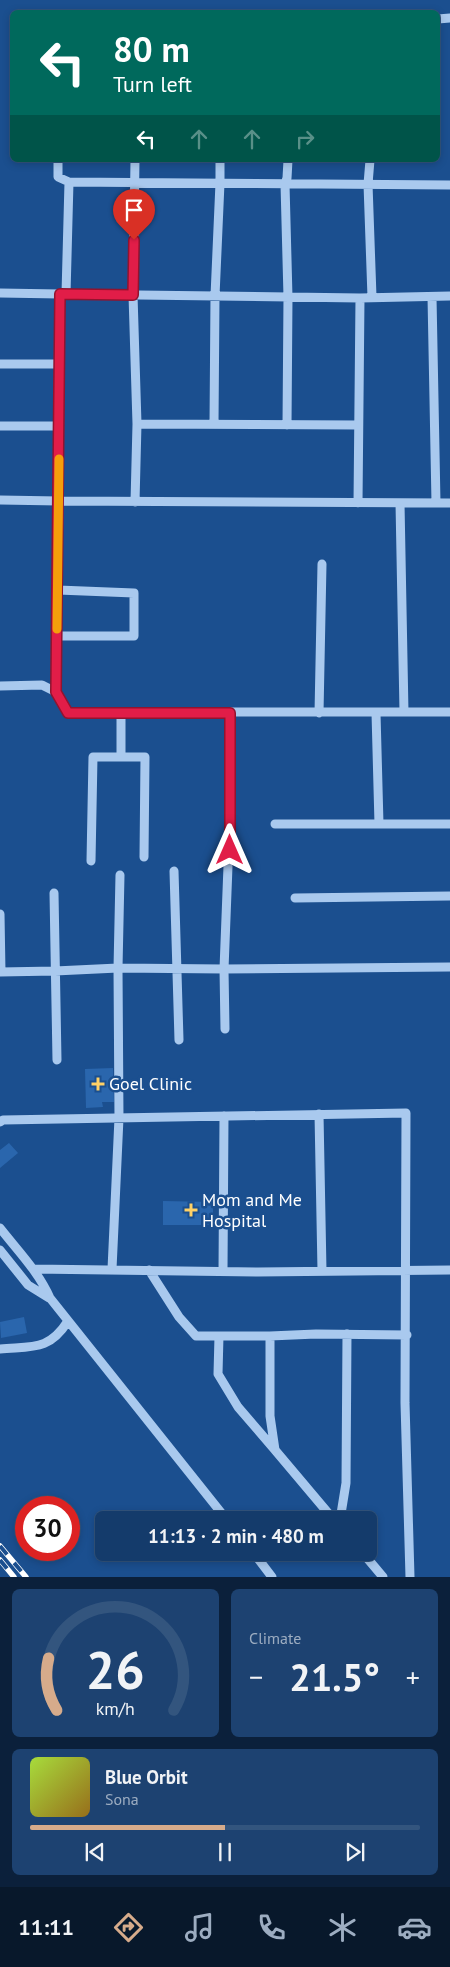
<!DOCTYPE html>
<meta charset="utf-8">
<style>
:root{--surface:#143b6b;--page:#1d4271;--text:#f1f3f6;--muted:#9dadc1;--line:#33557e;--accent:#d6ab8b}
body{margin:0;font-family:"PT Sans",sans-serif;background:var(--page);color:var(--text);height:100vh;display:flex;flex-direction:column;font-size:19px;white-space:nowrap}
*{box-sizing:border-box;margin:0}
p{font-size:16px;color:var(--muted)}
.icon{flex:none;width:28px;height:28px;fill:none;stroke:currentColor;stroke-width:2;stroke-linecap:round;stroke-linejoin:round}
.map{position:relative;height:1577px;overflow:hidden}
.details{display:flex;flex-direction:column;gap:12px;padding:12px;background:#0b203b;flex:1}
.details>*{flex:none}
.top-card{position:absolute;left:10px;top:10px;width:430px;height:152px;border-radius:8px;box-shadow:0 2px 8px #0003,0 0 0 1px var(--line);background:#00695c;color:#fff;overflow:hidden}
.speed{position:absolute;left:15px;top:1496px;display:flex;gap:10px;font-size:25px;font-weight:700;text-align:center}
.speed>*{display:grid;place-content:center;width:65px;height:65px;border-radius:50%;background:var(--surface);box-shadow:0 2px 8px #0003,0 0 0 1px var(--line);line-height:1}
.speed .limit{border:8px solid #d22;background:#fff;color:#111}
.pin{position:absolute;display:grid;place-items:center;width:42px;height:42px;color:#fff;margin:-51px -21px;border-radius:50% 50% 50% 0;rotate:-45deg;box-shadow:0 0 5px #0007}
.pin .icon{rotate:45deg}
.me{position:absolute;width:55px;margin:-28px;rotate:0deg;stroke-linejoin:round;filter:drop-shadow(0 0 4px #0008)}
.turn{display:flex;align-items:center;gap:18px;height:105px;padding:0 20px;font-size:22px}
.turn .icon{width:65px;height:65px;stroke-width:2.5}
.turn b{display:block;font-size:35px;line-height:42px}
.lanes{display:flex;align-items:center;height:48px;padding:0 20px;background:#0003;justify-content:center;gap:25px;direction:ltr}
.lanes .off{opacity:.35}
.big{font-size:38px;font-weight:700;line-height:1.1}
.details .tile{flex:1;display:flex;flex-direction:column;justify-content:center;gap:8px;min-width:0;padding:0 18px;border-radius:8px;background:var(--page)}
.details .dial{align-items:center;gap:0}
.dial svg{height:130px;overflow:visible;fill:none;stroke:var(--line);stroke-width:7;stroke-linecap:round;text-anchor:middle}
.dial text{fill:var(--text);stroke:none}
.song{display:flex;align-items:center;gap:15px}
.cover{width:60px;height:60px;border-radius:8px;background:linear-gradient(135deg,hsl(80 70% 55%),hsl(40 70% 35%))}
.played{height:5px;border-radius:2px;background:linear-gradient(90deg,var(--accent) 50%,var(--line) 50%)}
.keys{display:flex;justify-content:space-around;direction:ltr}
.heat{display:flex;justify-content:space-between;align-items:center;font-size:28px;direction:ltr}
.details .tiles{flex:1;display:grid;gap:12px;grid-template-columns:1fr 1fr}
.tile:last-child{grid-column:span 2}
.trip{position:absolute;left:95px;top:1511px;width:282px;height:50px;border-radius:8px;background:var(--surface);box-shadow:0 2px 8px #0003,0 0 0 1px var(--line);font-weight:700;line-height:50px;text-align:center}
.tab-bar{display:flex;height:80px;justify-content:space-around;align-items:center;background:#08182b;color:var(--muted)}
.tab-bar .icon{width:35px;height:35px}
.tab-bar .on{color:var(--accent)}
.tab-bar b{font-size:22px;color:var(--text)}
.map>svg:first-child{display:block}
.building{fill:#2a66ad}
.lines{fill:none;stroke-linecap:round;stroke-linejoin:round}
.minor{stroke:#a9c9ee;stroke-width:9}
.rail-casing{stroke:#fff;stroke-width:5.5}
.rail{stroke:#1b4f8f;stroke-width:4;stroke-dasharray:11;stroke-linecap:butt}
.route-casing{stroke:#92132f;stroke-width:12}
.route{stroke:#e11d48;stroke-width:9}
.slow{stroke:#f59e0b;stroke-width:9}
.poi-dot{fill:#ffd166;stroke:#1b4f8f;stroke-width:2}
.labels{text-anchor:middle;stroke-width:5;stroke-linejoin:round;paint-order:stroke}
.poi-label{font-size:18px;fill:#fff;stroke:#1b4f8f;text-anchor:start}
</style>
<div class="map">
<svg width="450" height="1577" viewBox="0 0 450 1577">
<rect width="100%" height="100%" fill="#1b4f8f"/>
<path class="building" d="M113,1068L114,1102H102L103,1107L86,1108L85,1069Z
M9,1143L18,1153L0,1168V1150Z
M163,1201L213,1202V1225H163Z
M24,1317L27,1333L1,1338L0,1322Z"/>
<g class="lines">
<path class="minor" d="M438,19L450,18
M58,160V177L69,182
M135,160L133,295L137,424L135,502
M370,160L368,184L372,297
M0,293L60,294
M66,294L69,182L450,185
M432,297L436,503
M0,364H60
M137,424L358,425
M214,424L215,296L220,183V160
M287,425L288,297L285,184L287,178L288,160
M0,426H59
M0,500L59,501L60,294L360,298L450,296
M358,503L360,298
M400,503L404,712
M57,636H134V593L58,590
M0,686L42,685L56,692L68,713L80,714L121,712H450
M56,692L59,501L450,503
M121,712V757
M319,713L322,564
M376,713L379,824
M275,824H450
M230,850V713
M91,861L93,757H145L144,857
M174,871L179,1040
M54,893L57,1060
M295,898L450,896
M0,914L1,972
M0,972L55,971L118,968L224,969L450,967
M225,1029L224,969L228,866
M319,1114L322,1271
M0,1122L3,1120L406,1113L405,1403L410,1577
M0,1228C18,1251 38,1271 50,1298L227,1520
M0,1250L28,1285L49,1298
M34,1269L258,1272L450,1270
M112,1269L119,1118L118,968L120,875
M149,1270L179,1317L196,1336H270L316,1334L407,1335
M223,1271L224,1116
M219,1336L218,1374L238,1407L275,1450
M270,1336V1416L275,1450L334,1520
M0,1349C32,1346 49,1351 68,1321
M340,1520L346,1483L347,1334
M253,1552L272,1577
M362,1552L383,1577"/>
<defs>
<path id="rail" d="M0,1546L26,1577
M0,1560L14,1577"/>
</defs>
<use href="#rail" class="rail-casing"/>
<use href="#rail" class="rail"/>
</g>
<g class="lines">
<defs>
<path id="route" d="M134,240L133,295L60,294L56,692L68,713H230V850"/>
</defs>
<use href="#route" class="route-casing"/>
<use href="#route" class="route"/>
<path class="slow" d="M57,629L59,459"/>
</g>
<g class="poi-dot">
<path d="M95.5 1076.5h5v5h5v5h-5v5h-5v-5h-5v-5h5z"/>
<path d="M188.5 1202.5h5v5h5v5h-5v5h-5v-5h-5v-5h5z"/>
</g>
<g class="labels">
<g class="poi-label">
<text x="109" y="1090">Goel Clinic</text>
<text x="202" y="1206">Mom and Me<tspan x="202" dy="21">Hospital</tspan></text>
</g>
</g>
</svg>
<div class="speed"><div class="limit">30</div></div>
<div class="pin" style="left:134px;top:240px;background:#d93025"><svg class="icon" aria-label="arrive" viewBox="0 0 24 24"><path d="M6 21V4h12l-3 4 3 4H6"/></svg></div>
<svg class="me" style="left:230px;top:850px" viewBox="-20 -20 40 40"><path d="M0-17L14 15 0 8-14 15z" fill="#e11d48" stroke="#fff" stroke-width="4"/></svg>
<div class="trip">11:13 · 2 min · 480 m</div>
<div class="top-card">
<div class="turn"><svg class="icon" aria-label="left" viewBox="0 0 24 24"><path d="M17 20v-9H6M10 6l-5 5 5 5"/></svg><div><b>80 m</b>Turn left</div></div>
<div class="lanes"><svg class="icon" aria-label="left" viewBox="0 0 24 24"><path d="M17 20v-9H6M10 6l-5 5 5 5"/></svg><svg class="icon off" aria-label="ahead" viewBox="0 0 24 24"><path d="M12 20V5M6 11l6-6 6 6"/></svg><svg class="icon off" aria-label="ahead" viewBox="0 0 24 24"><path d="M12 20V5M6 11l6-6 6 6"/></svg><svg class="icon off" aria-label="right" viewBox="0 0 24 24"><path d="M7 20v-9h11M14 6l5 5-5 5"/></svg></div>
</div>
</div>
<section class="details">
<div class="tiles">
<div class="tile dial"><svg viewBox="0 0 100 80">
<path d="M14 69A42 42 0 1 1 86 69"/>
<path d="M14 69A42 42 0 0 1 9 37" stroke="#d6ab8b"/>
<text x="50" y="56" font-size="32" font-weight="700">26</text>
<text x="50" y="72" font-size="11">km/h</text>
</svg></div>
<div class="tile"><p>Climate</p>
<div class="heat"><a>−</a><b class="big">21.5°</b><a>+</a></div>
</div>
<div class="tile">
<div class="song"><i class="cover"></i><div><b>Blue Orbit</b><p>Sona</p></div></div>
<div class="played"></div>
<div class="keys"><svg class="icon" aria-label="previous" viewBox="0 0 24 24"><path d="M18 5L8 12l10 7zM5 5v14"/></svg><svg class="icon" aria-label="pause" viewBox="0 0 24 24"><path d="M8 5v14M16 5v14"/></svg><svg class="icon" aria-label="next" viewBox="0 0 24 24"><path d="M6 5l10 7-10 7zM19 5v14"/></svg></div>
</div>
</div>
</section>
<nav class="tab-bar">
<b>11:11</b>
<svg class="icon on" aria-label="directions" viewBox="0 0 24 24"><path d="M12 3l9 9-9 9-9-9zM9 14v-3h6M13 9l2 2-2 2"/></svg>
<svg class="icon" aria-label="music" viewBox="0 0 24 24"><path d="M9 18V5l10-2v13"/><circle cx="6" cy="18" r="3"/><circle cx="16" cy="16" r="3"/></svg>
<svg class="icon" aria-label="phone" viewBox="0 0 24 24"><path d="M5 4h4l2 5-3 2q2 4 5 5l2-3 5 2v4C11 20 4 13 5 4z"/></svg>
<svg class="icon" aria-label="climate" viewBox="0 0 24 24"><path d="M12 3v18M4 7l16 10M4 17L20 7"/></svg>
<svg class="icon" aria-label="car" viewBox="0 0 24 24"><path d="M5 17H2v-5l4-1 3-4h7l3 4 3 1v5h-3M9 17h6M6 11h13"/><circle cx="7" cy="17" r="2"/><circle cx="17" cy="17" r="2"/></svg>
</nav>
